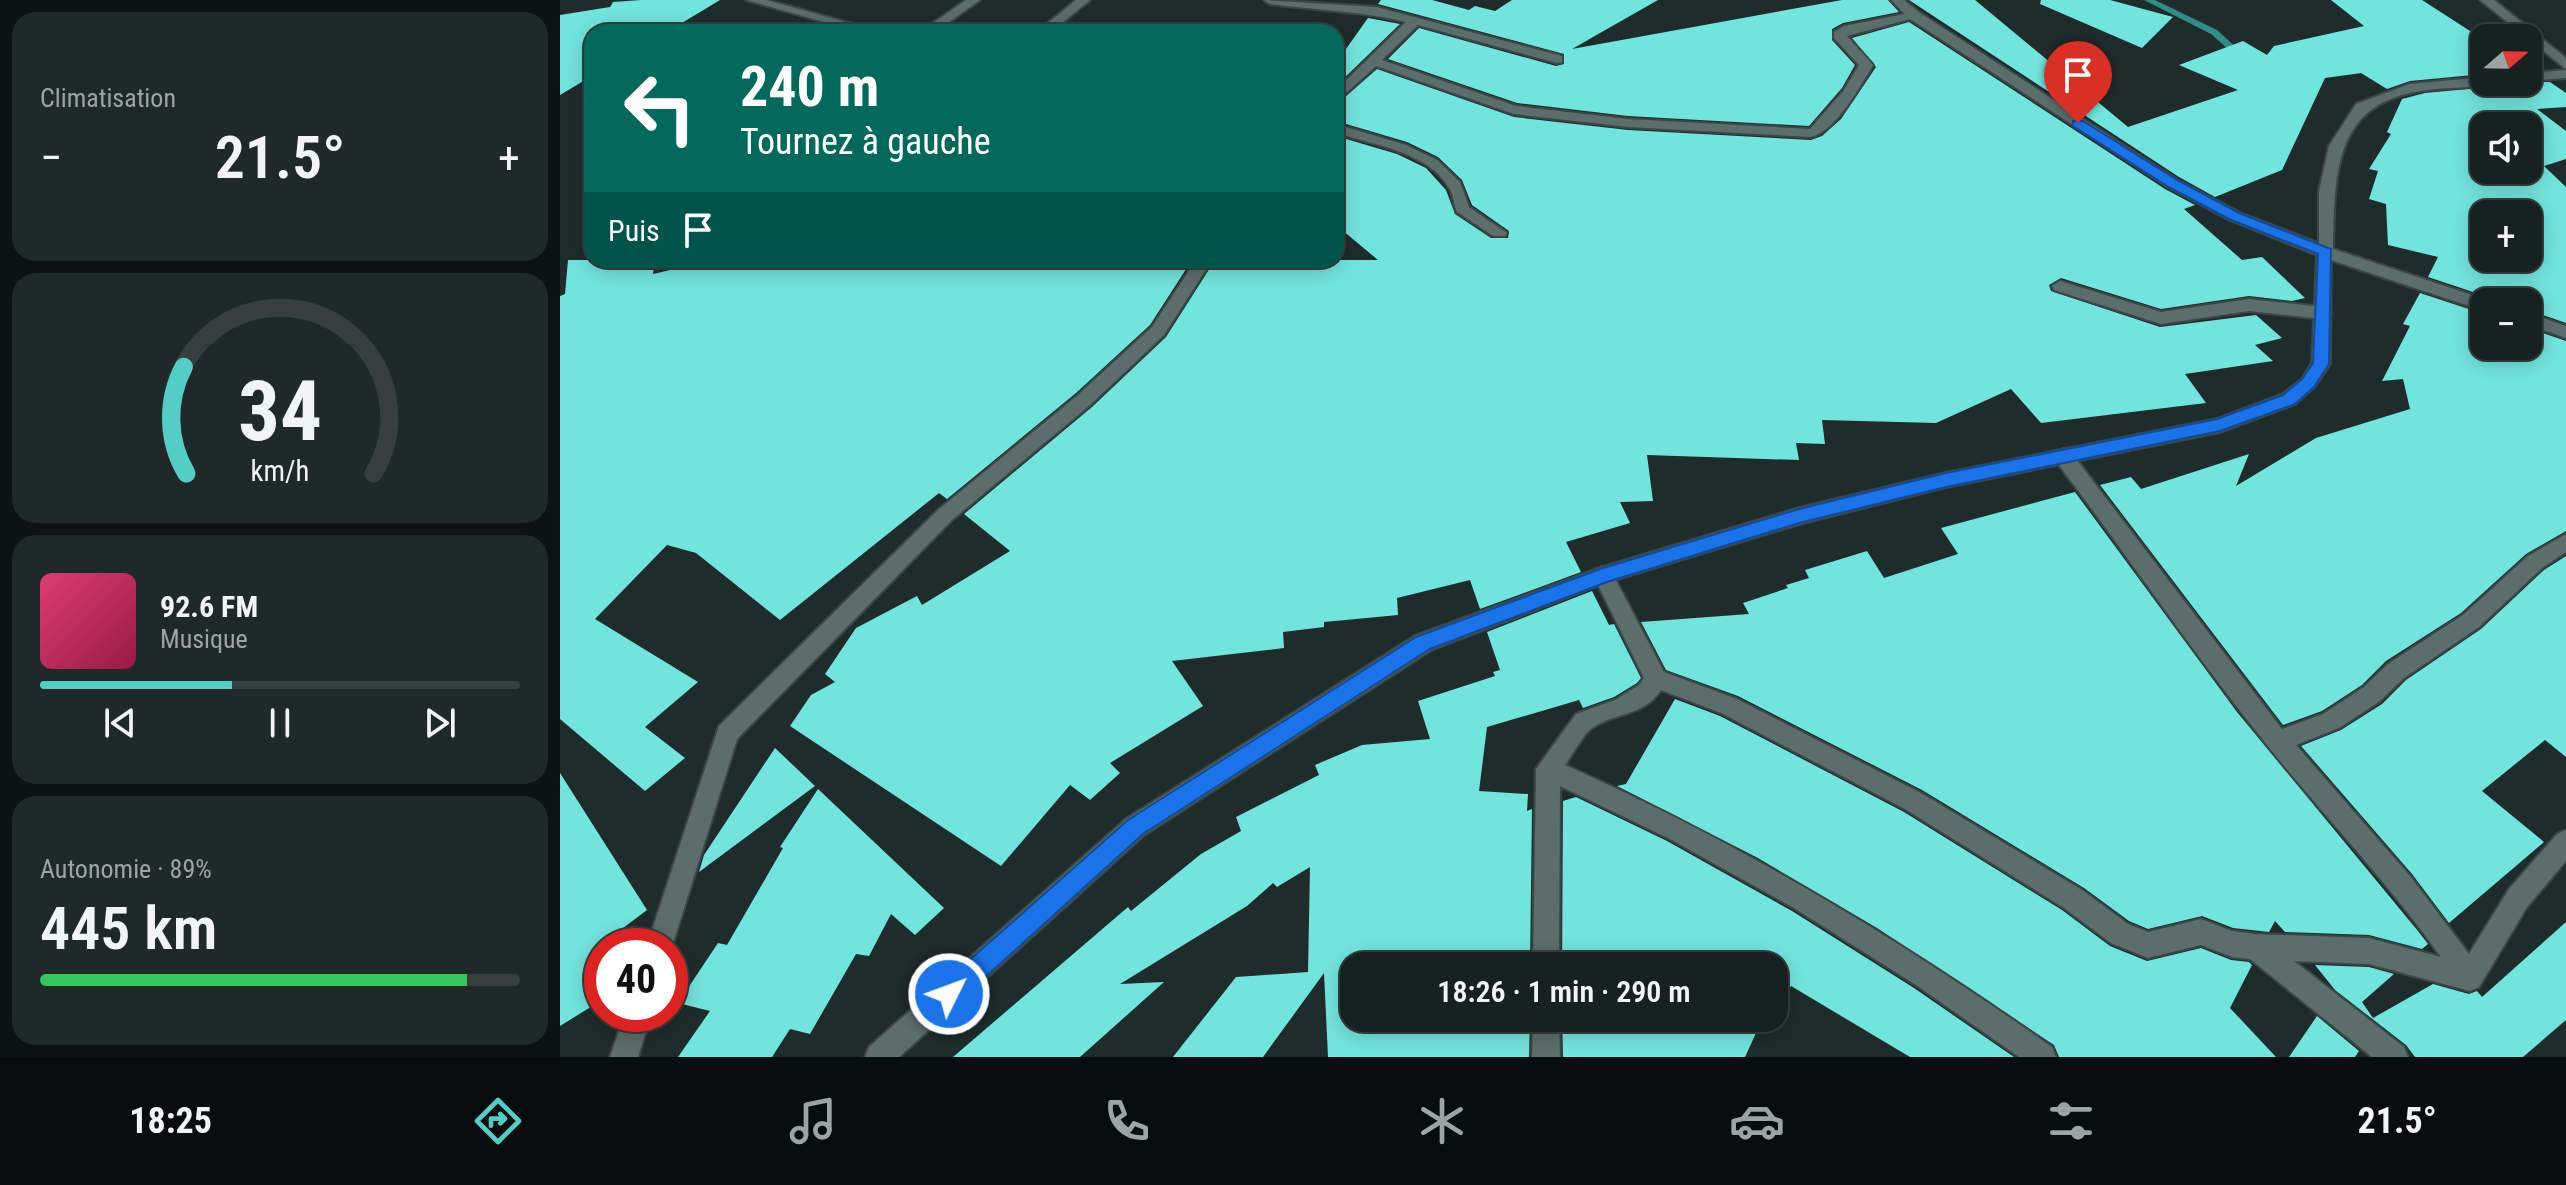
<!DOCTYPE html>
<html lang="fr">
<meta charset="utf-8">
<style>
:root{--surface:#172120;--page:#202929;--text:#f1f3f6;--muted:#9ea3a5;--line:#363e3e;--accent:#54cdc7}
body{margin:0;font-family:"Roboto Condensed",sans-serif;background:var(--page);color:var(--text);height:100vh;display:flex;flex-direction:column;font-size:30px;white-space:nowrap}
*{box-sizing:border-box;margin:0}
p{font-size:26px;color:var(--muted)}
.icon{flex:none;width:44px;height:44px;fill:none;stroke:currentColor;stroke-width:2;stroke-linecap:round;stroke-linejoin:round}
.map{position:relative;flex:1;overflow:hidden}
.details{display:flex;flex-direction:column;gap:12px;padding:12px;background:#0d1212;width:560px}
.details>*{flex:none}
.top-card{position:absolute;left:24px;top:24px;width:760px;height:244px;border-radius:24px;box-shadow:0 4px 20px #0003,0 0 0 2px var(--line);background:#00695c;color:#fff;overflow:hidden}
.needle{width:52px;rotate:70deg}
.fabs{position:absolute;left:1910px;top:24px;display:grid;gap:16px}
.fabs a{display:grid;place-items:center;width:72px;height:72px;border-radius:16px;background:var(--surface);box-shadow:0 4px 20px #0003,0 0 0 2px var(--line);font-size:40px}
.speed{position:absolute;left:24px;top:928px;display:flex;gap:16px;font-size:40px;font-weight:700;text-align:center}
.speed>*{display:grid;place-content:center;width:104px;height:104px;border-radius:50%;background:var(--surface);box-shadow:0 4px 20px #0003,0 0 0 2px var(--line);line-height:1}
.speed .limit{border:12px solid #d22;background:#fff;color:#111}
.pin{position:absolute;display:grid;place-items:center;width:68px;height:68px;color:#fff;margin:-82px -34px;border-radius:50% 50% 50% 0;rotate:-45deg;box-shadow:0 0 8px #0007}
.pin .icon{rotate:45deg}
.me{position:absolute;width:88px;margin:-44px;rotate:48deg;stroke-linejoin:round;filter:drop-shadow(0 0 6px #0008)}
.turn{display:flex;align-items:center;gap:28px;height:168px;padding:0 24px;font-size:36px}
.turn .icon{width:104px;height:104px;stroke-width:2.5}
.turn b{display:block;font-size:56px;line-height:68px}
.then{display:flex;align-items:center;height:76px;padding:0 24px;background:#0003;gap:16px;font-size:30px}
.big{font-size:60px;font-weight:600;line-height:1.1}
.details .tile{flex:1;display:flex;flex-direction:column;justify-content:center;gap:12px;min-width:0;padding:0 28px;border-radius:24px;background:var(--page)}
.details .dial{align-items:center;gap:0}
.dial svg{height:208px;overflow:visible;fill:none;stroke:var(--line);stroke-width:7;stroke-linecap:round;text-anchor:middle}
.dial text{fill:var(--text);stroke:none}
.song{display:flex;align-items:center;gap:24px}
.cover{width:96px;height:96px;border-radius:12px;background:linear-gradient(135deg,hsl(340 70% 55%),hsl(340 70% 35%))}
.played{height:8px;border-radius:4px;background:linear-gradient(90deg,var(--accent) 40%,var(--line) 40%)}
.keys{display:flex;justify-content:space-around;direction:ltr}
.heat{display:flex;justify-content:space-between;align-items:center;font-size:44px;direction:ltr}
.charge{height:12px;border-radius:6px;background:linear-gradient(90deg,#34c759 89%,var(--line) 0)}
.trip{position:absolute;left:780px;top:952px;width:448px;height:80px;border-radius:24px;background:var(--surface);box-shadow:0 4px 20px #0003,0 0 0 2px var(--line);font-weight:600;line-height:80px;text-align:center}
.tab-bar{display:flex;height:128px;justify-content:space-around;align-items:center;background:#090d0d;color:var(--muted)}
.tab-bar .icon{width:56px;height:56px}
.tab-bar .selected{color:var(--accent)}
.tab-bar b{font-size:36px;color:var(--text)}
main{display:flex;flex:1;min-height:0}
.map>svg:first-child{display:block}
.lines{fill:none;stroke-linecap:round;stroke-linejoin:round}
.stream{fill:#318b86;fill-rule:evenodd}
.building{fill:#72e4de;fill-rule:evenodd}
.minor-casing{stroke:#3b4746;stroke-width:4}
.tertiary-casing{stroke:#3b4746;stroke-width:4}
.minor{fill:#5d6d6b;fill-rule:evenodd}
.tertiary{fill:#5d6d6b;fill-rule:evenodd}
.route{fill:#1a73e8;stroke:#114b97;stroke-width:2}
</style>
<main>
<section class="details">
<div class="tile"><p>Climatisation</p>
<div class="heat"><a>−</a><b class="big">21.5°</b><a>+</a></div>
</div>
<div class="tile dial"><svg viewBox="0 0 100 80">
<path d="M14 69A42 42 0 1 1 86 69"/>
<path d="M14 69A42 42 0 0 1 13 28" stroke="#54cdc7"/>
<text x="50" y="56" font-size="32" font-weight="700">34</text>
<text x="50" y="72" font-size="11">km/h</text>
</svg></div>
<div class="tile">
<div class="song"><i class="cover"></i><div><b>92.6 FM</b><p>Musique</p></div></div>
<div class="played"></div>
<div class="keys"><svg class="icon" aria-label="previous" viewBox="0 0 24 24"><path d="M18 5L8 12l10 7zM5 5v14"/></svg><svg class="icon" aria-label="pause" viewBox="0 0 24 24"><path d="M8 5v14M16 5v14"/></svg><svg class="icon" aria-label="next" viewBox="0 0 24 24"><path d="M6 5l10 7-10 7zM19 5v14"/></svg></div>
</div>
<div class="tile"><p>Autonomie · 89%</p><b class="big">445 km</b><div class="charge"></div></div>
</section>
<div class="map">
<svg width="2006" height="1057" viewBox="0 0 2006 1057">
<rect width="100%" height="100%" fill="#1f2c2b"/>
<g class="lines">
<path class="stream" d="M1584,0H1595L1657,30L1688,58L1680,60L1651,34Z"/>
</g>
<path class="building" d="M81,0H160L107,32H32V76L0,95V15L50,7L53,2Z
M821,0H872L909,10L915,6L935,11L952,0H1098L1012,49L1282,0H1328L1339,12L1283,23L1272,29V40L1295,65L1282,88L1249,126L1068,116L957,103L828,59L859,28L996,66L1004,64V54L818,4Z
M1349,0H1415L1568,127L1678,90L1619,65L1683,41L1707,55L1714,46L1804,26L1771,0H1862L1924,40V74L1850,81L1827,89L1801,73L1765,78L1722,170L1655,197L1619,177Z
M1481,0H1550L1613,17L1582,48L1480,4Z
M808,18L840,24L776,86V63Z
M1349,22L1605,189L1635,205L1624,209L1682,260L1702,257L1745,298L1732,301L1689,296L1601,309L1501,278L1489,285L1491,291L1600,327L1696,315L1722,338L1695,345L1713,361L1625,374L1646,403L1481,423L1451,389L1376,423L1262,420L1265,444L1236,443L1239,460L1087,455L1093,501L1060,502L1070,523L1006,542L1021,572L920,609L910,580L837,598L838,615L764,622V627L723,632L724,648L612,661L643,706L550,763L560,773L530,800L510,785L441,866L230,726L251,695L275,682L265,674L296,628L357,596L362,605L450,551L404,514L532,407L606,337L655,260H818L776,225V136L837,154L866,168L886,190L895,214L931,238H948L949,231L912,205L902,180L878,157L847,142L776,121V105L817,69L954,117L1068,130L1251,140L1262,136L1281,119L1316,67L1292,38Z
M1931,82H1990L2006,93V107L1977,109L2006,131V159L1984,166L2006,187V323L1968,310V302H1933L1931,298L1868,277L1878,257L1828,245L1826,204L1809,199L1818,171L1809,169L1831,134L1827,132L1842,99L1865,93L1930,87ZM1924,126H1968V170H1924ZM1924,214H1968V258H1924Z
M8,260H95L93,274L153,260H632L590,325L516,393L387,499L379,493L220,620L136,553L107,545L35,619L138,682L85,727L125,758L85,791L0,719V296L5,294Z
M1860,293L1924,314V346H1968V328L2006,341V531L1966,554L1901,613L1826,661L1802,685L1762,711L1723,725L1540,485L1571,477L1581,489L1689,454L1676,486L1756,438L1850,409L1843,379L1822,381L1850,326L1843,324Z
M1515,492L1677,712L1858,931L1868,944L1862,949L1809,935L1725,932L1715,921L1709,932L1673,928L1642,916L1588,929L1569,921L1524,888L1362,790L1178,696L1106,670L1081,622L1189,614L1183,603L1228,588L1226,585L1249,578L1245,570L1307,551L1324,578L1398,554L1381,528Z
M2006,556V757L1985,740L1922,791L1984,842L1889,923L1852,874L1741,746L1781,730L1822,704L1846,680L1921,629L1984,570Z
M1032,591L1049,625L1054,624L1081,678L1077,683L1054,697L1023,708L1019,700L927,727L919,791L968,794L967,811L972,809L970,966H794V1018H970L969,1057H768L764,973L703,1057H613L676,977L748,972L750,867L717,887L713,883L687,906L560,984L604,982L520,1057H393L568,907L571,911L641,854L681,831L676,817L759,775L755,765L802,745L870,739L858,701L935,676L933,672L940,670L927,632Z
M1115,699L1160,716L1344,812L1502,910L1550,946L1587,961L1641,948L1671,960L1689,962L1692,965L1670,1008L1716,1057H1499L1494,1045L1317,928L1196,857L1057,786L1066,784Z
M215,748L255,786L139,872L144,855Z
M0,773L87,910L42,944V1000L0,1026Z
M258,789L384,908L355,935L331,914L309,956L296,954L250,1034L230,1029L212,1057H118L150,1011L118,1003L158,943L167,945L223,848L220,847Z
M1016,797L1107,841L1232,911L1354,988L1454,1057H1350L1231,986L1222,1002L1214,997V966H1002L1003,801Z
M2006,922V1020L1963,1057H1855L1846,1045L1775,990L1755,965L1809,967L1834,974L1802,1002L1813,1018L1873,984L1909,994L1917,991L1922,997Z
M1757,1016L1799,1051L1795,1057H1729Z
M1002,1018H1203L1185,1057H1003Z"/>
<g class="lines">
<defs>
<path id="minor" d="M186,0H207L321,32H300Z
M406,0H420L375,32H360Z
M516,0H530L491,32H477Z
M704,0L816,7L1002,56V62L997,63L858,25L822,60L956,106L1068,119L1250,129L1284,90L1299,65L1274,38V32L1284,26L1355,12L1361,16L1287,36L1313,65C1300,87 1276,131 1251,137L1068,127L954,114L816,66L776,102V90L846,22C802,11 755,10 710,4Z
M1920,0H1934L2006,58V69Z
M2006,70V78L1968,81V73Z
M1924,77V82L1929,84C1905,89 1879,87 1855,92C1771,107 1775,181 1773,249L1930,301L1924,302V311L1759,256V191L1769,146L1796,104L1850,84Z
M776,124L846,145L877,160L900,182L909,207L947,233L945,236H933L897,212C893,205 894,195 889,188C869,152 811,144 776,133Z
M636,260H652L604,335L530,405L392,520L177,739L110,953V946H87L159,726L378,510L518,395L592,327Z
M1500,281L1601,312L1689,299L1763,307L1771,313L1763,319L1689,311L1601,324L1494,290L1492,286Z
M1968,313L2006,326V338L1968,325Z
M1503,449L1510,451L1722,729L1763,714L1804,687L1828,664L1903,615L1968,556L2006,534V552L1982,568L1919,627L1844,678L1820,701L1779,728L1736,745L1850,876L1909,954L1949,889L1997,834L2006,830V861L1967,907L1919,987L1910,991L1809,964L1734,961L1844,1047L1848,1057H1812L1690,959L1672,957L1641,945L1588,958L1551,943L1504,908L1345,809L1161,713L1101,690C1083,717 1055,712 1032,728C1022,736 1013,754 1005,765C1178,842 1338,938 1492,1047L1496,1057H1459L1356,985L1234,908L1108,838L1000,786L999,966H973L976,769L1016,714L1055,700L1079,685L1084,678L1033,575L1036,569L1043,567L1050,569L1104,672L1177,699L1361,793L1522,890L1568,924L1588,932L1641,919L1672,931L1695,934L1809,938L1881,957C1828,882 1764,816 1707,745C1633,653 1567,555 1496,461L1494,456Z
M65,1014H91L78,1057H50Z
M973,1018H999L1000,1057H972Z"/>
<path id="tertiary" d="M1331,0H1344L1360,13L1617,180L1680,213L1771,248L1770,364L1754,387L1735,404L1660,432L1386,487L1239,524L1047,582L871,650L584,835L339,1057H305L309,1047L566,819L855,636L1043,567L1239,508L1386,473L1657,419L1723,394L1742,379L1752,363L1757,255L1668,219L1607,186L1350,19Z"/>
</defs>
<use href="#minor" class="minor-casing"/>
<use href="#tertiary" class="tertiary-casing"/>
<use href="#minor" class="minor"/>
<use href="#tertiary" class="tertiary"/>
</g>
<path class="route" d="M1513,121H1523L1617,180L1679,213L1771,249L1769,364L1754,387L1735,404L1660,431L1386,487L1239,523L1047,582L870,649L583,834L397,1003L389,1006L380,1003L377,994L380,986L568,820L856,637L1043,568L1239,509L1386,473L1657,419L1723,395L1742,379L1753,363L1758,254L1669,219L1607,186L1513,126Z"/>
</svg>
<div class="fabs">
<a><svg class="needle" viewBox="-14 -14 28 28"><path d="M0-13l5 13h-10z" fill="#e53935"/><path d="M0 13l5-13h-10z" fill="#9ea3a5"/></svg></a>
<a><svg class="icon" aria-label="sound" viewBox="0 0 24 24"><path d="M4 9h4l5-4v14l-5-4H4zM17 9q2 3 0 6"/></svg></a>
<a>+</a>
<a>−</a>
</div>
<div class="speed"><div class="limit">40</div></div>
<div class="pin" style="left:1518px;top:123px;background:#d93025"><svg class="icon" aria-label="arrive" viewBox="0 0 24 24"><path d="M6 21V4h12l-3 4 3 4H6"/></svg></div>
<svg class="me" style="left:389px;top:994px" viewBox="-20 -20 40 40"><circle r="17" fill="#1a73e8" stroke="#fff" stroke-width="3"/><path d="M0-11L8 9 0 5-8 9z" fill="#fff"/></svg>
<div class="trip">18:26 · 1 min · 290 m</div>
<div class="top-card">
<div class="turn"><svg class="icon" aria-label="left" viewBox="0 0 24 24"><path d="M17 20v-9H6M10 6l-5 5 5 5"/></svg><div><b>240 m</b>Tournez à gauche</div></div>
<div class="then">Puis<svg class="icon" aria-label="arrive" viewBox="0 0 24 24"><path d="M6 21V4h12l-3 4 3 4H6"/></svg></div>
</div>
</div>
</main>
<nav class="tab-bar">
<b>18:25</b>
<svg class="icon selected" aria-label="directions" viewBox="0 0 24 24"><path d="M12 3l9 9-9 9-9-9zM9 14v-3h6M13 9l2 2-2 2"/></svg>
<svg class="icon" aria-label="music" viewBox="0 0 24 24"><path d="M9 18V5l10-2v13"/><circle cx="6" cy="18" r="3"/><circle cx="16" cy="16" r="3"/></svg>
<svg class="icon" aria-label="phone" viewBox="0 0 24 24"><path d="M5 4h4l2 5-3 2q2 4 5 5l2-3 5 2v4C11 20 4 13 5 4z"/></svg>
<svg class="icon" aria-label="climate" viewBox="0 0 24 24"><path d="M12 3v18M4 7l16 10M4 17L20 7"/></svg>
<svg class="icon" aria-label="car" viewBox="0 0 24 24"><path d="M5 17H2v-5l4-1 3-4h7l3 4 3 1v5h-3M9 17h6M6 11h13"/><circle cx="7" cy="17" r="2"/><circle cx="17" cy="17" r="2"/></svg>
<svg class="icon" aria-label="filters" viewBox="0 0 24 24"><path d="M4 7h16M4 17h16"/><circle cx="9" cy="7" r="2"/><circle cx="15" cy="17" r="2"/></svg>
<b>21.5°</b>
</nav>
